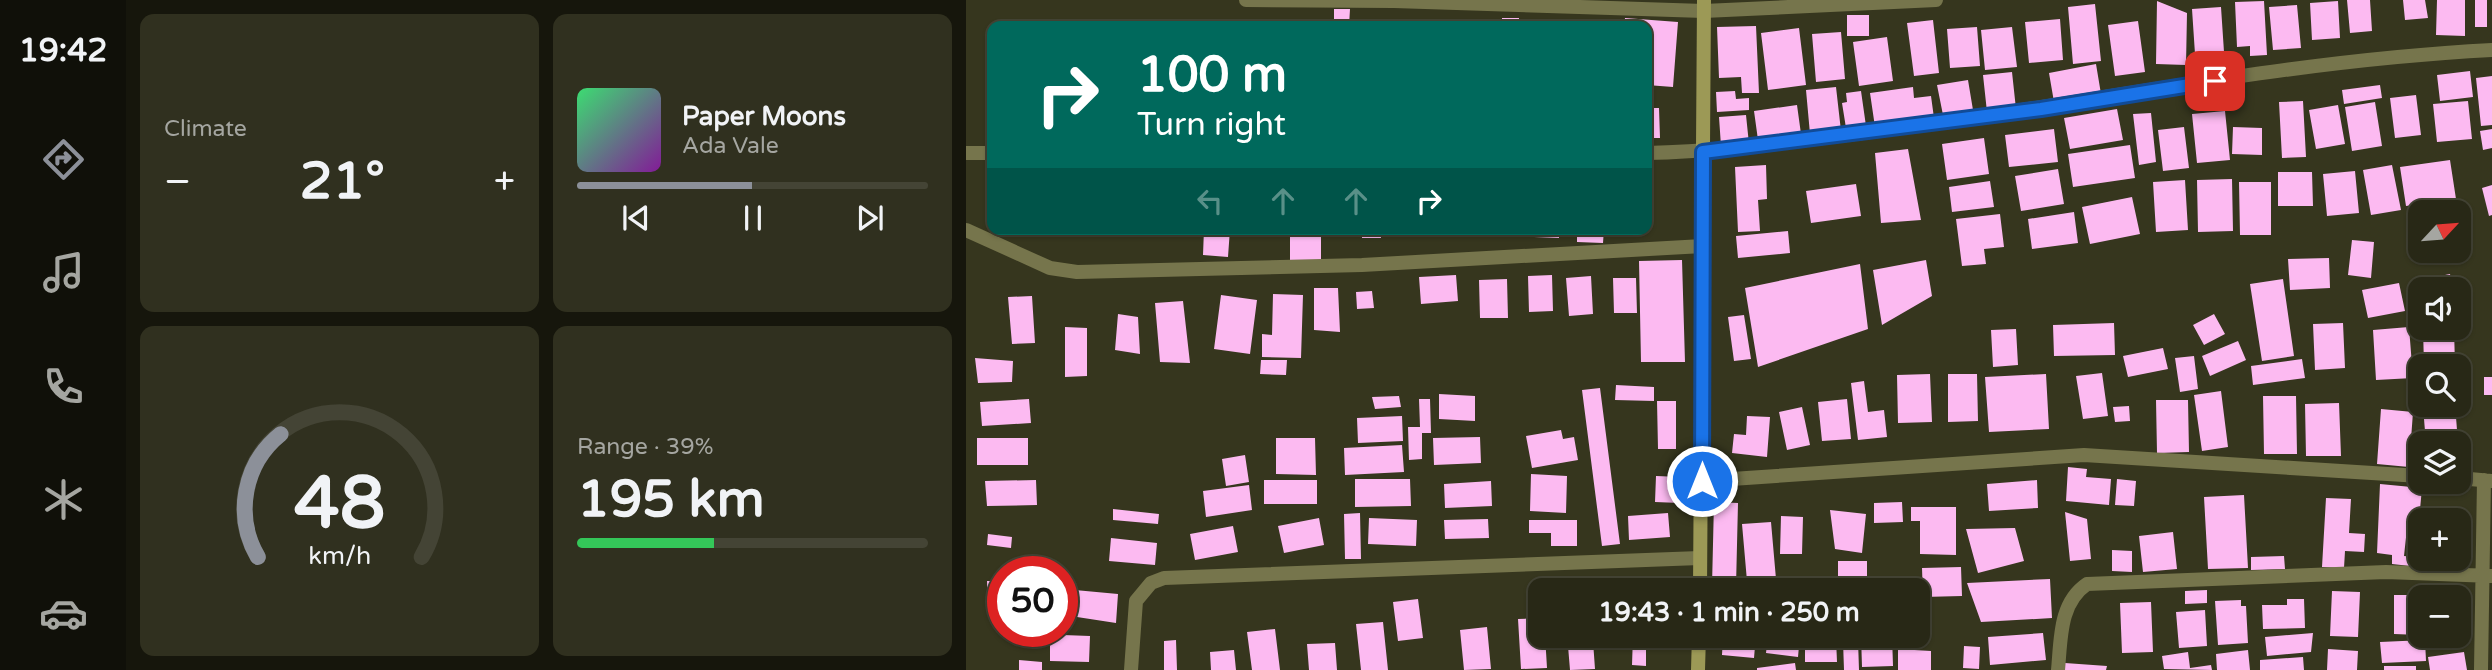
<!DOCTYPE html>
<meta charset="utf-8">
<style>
:root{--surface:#282816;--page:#30301f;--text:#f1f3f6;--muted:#a5a6a1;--line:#444435;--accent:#8c9099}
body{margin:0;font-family:"Varela Round",sans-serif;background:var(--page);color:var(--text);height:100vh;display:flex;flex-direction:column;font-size:26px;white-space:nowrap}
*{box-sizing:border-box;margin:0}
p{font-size:23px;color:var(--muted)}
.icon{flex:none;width:38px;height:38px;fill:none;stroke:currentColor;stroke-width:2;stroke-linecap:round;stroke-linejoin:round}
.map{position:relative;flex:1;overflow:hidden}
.sheet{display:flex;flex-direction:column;gap:14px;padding:14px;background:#16160c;width:840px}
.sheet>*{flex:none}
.hud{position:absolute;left:21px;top:21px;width:665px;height:214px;border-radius:14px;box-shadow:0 2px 5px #0004,0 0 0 2px var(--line);background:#00695c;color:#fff;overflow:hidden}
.needle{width:46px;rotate:64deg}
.controls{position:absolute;left:1442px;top:200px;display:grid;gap:14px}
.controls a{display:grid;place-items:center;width:63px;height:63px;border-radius:14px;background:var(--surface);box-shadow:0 2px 5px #0004,0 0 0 2px var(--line);font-size:35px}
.speed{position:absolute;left:21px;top:556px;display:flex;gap:14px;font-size:35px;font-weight:700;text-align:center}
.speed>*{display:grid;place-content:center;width:91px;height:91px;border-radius:50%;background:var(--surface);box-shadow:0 2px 5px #0004,0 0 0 2px var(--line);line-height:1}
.speed .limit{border:10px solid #d22;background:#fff;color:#111}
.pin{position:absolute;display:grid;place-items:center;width:60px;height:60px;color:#fff;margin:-30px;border-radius:14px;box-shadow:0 4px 10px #0006}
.me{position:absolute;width:77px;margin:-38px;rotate:0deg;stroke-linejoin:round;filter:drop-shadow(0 0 5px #0008)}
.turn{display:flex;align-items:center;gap:24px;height:147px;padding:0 35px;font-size:32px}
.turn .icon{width:91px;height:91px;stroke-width:2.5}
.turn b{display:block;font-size:49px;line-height:60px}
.lanes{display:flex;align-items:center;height:66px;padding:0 35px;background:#0003;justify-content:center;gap:35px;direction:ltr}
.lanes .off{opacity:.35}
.big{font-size:52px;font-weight:800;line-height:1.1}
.sheet .card{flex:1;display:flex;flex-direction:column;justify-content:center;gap:10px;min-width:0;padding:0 24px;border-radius:14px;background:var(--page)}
.sheet .dial{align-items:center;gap:0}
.dial svg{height:182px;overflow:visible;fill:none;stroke:var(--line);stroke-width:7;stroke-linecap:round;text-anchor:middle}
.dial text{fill:var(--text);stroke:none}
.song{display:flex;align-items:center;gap:21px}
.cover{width:84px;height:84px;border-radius:10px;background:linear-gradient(135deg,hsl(140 70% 55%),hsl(290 70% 35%))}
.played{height:7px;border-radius:4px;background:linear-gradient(90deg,var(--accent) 50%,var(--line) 50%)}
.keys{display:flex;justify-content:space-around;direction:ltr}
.heat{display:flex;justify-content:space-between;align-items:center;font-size:38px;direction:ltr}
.charge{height:10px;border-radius:5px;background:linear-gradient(90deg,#34c759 39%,var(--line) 0)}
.sheet .tiles{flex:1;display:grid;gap:14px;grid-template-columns:repeat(2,1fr)}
.trip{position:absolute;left:562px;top:578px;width:402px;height:70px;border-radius:14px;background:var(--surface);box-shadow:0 2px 5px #0004,0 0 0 2px var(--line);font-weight:800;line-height:70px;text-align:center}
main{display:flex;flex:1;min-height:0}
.menu{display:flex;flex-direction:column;width:126px;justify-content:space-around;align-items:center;background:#101009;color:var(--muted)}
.menu .icon{width:49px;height:49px}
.menu .on{color:var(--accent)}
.menu b{font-size:32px;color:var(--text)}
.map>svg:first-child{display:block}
.building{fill:#fcbaf1}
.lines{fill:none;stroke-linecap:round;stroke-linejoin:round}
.street{stroke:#76754c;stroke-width:14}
.secondary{stroke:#9c9956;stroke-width:14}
.route-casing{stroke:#114b97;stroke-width:18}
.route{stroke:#1a73e8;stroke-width:12}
</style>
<main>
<nav class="menu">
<b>19:42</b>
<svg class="icon on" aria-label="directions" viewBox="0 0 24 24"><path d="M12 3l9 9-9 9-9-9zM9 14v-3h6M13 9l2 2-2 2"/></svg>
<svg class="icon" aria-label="music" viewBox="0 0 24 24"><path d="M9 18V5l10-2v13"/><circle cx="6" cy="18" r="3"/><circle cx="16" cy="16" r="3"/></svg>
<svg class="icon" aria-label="phone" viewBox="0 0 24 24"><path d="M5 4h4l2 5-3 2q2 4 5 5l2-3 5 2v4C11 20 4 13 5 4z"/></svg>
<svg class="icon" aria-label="climate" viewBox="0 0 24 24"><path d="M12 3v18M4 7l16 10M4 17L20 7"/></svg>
<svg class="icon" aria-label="car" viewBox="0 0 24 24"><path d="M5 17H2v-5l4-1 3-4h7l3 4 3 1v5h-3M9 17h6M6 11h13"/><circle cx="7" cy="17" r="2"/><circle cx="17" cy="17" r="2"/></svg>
</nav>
<section class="sheet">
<div class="tiles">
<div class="card"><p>Climate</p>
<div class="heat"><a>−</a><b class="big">21°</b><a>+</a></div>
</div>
<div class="card">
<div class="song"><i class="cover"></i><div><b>Paper Moons</b><p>Ada Vale</p></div></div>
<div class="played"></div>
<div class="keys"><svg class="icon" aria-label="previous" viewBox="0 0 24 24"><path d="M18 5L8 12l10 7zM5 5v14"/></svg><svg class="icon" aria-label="pause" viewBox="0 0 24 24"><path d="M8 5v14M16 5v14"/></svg><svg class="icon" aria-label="next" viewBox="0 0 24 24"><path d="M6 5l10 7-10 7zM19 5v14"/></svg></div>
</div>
<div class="card dial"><svg viewBox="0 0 100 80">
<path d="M14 69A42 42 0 1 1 86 69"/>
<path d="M14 69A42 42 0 0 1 24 15" stroke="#8c9099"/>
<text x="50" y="56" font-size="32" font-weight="700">48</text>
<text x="50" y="72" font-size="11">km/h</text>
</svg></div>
<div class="card"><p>Range · 39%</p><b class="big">195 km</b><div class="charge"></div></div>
</div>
</section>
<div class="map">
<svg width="1526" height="670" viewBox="0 0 1526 670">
<rect width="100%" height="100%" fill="#36361e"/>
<path class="building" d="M1381,0H1404L1406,31L1384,33Z
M1437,0H1459L1462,18L1439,20Z
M1471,0H1499V36L1470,35Z
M1509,0H1521V27H1509Z
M1191,1L1221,13L1220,65L1190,64Z
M1298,1L1301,55L1284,56V46L1271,47L1269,2Z
M1372,1L1374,38L1346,40L1344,3Z
M1129,4L1135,61L1107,64L1102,7Z
M1331,5L1335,48L1307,50L1303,7Z
M1255,7L1258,52L1229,54L1226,9Z
M368,9H384L383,26H368Z
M881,15H903V36H881Z
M536,18H553V26H536Z
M659,18L712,22L707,87L681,85V26H658Z
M1094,19L1097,60L1063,63L1059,22Z
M967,20L973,73L948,76L941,23Z
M125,21H164V26H125Z
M1172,21L1179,72L1149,76L1142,25Z
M192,22H221V26H192Z
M389,22L427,23L426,26H389Z
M790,26L793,93H776L775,77L753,78L751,27Z
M1011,27L1014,66L984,68L981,29Z
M1046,27L1051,67L1019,70L1015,30Z
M833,28L840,85L802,90L795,33Z
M875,32L879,79L850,82L846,34Z
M921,37L927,81L893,86L887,42Z
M1260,56L1261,71L1229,74L1228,59Z
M1130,64L1135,94L1088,102L1083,73Z
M1504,71L1507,97L1474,101L1471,75Z
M1046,72L1050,109L1021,112L1017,75Z
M1526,76V125L1515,126L1510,78Z
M1002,80L1007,110L977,115L971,85Z
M1414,85L1416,98L1378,104L1376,90Z
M870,87L875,131L844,134L840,90Z
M947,87L948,98L965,96L968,118L909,127L904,93Z
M769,91L770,99L783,98V110L751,112L750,92Z
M895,91L900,126L880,128L876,103L881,102L880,93Z
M1450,95L1455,135L1429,138L1424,98Z
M1337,101L1340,157L1316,158L1313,102Z
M1502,101L1506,139L1471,142L1467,104Z
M1409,102L1416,146L1386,151L1379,107Z
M831,105L835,134L792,140L788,111Z
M1372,105L1379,144L1350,149L1343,110Z
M681,108H693L694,138H681Z
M1151,109L1157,140L1104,149L1098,118Z
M1259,111L1264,160L1231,163L1226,114Z
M1185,113L1190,162L1173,165L1167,114Z
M780,115L783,144L755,146L753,117Z
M1218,127L1223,168L1197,171L1192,130Z
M1267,127L1296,128V155L1266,154Z
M1088,129L1092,162L1043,167L1039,135Z
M1526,129V148L1517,150L1514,131Z
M1018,138L1023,174L981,180L976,144Z
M1164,145L1169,178L1107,187L1102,154Z
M942,149L955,220L915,223L909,153Z
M1484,160L1490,199L1440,206L1434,167Z
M800,165L801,199L792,200L794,231L772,232L769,167Z
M1426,165L1435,210L1405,215L1397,170Z
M1092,169L1098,204L1055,211L1049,176Z
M1389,171L1393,213L1361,216L1357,174Z
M1312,172H1346L1347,206H1312Z
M1266,179L1267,231L1232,232L1231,180Z
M1219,180L1222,230L1190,232L1187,182Z
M1024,181L1028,207L986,212L983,187Z
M1273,182H1305V235H1274Z
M890,184L895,216L845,223L840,191Z
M1526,185V215L1523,216L1516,188Z
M1166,197L1174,234L1124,244L1116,207Z
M1108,212L1112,243L1066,249L1062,219Z
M1034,214L1038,247L1018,249L1020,264L996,266L990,219Z
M238,229H264L262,257L237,255Z
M324,229H362V236H355V260H324Z
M396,229H414L415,238H396Z
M569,229H593V238L568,237Z
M611,229H638L637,243L611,242Z
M822,231L824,253L772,258L770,236Z
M1386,240L1408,242L1405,278L1382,275Z
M1363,258L1364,288L1324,290L1322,259Z
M716,260L719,362H675L673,261Z
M960,260L966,296L916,325L907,270Z
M894,264L902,329L792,367L779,288Z
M1484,274L1487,289H1454L1453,325L1444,282Z
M490,275L492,301L455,304L453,277Z
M586,275L587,311L563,312L562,276Z
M625,276L627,314L603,316L600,278Z
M647,278H670L671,313H648Z
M541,279L542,318H514L513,280Z
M1317,279L1328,356L1296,361L1284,284Z
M1433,283L1439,311L1402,318L1396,290Z
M348,288H372L374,332L348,330Z
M406,291L408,308L391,309L390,292Z
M307,294L337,295L335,358L296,357V334L306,335Z
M255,295L291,300L284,354L248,349Z
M66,296L69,343L46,344L42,297Z
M217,301L224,363L194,362L189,303Z
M152,314L172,317L174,354L149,350Z
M1248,314L1259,334L1238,345L1227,325Z
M778,315L785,359L768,361L762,317Z
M1148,323L1149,355L1088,356L1087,325Z
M1377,323L1379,368L1349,370L1347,324Z
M99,327L121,328V376L99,377Z
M1443,327L1447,378L1410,380L1407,330Z
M1457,328H1488L1489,366H1458Z
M1050,329L1052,365L1027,367L1025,330Z
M1272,341L1280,360L1244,376L1236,356Z
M1197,348L1202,369L1162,377L1157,356Z
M1228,356L1232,389L1214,392L1209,358Z
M9,358L47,361L46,382L12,383Z
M1336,359L1339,378L1287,385L1285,366Z
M295,360H321L320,375L294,374Z
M1136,373L1142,416L1117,419L1110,376Z
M964,374L966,422L932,423L931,375Z
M982,374H1011L1012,421L982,422Z
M1080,374L1083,429L1023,432L1019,377Z
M1518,377H1526V395H1518Z
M898,381L902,412L918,410L921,437L892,440L885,383Z
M650,385L688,387V401L649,400Z
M634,388L654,544L636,546L616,390Z
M1255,391L1262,447L1236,451L1228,395Z
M473,394L509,396V421L473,419Z
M433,396L435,407L409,409L406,397Z
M1297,396H1330L1331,454H1298Z
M63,399L65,423L16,426L14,402Z
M453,399H464L465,433H456V459L443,460L442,427H454Z
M881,399L885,439L856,441L852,402Z
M1190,400H1222L1223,452L1191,453Z
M691,401H710V449H692Z
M1373,403L1375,456H1340L1339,404Z
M1163,406L1164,421L1149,422L1147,407Z
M836,407L844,445L821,450L813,412Z
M1415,409L1447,412L1443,467L1411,464Z
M436,416L437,441L392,443L391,418Z
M781,416L804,417L801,457L766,453L768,434L780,435Z
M1490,417L1492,443H1460L1458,419Z
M595,430L597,439L608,437L612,460L566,468L560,436Z
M514,437L515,463L468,465L467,438Z
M11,438H62V465H11Z
M310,438H349L350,475L310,474Z
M436,445L438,472L379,475L378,448Z
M279,455L283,482L260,486L256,459Z
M1102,467L1121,469L1120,477L1145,479L1143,505L1100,501Z
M565,474L601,476L600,513L564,511Z
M690,476L715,477L714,503L689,502Z
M389,479H444L445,506L389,507Z
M1151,479L1170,481L1168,506L1149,505Z
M70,480L71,505L21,506L19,481Z
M298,480H351V504H298Z
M1071,480L1072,508L1023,511L1021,484Z
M525,481L526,506L479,508L478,484Z
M1414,484L1456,488L1453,520L1442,519L1438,556L1449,557L1450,552H1454L1453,567L1426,564V555L1411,553Z
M283,485L286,510L240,517L237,491Z
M1278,495L1282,568L1242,569L1238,497Z
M1360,498L1385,499L1383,533L1399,534L1398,552L1379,551L1378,568L1356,567Z
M748,502L772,503L770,587L746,586Z
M936,502L937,522L908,523V503Z
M945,507H990V555L954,554V521H945Z
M147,509L193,514L192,524L147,520Z
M864,510L900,514L896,553L869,549Z
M1099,512L1121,519L1125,559L1104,561Z
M394,513L395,559H379L378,514Z
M702,513L704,537L663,540L662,516Z
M815,516L837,517L836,554H814Z
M353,518L358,545L318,553L312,526Z
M403,518L451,520L450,546L402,544Z
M1493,518H1502L1500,561L1493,560Z
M522,519L523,538L479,539L478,520Z
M563,520H611V546H585V533H563Z
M805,522L810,579L781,581L776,524Z
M1444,522L1454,523V551L1442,549Z
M267,526L272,552L229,560L224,534Z
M1049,528L1058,561L1012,573L1000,529Z
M1207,532L1211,569L1177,572L1173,536Z
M22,534L46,537L45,548L21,545Z
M145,538L191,543L189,565L143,561Z
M1146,550L1166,551V572L1146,571Z
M1318,556L1319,569L1285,570V557Z
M872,561H901V590H872Z
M995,567L996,596L957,597L956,568Z
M1084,579L1086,618L1015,622L1001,583Z
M21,581H37V605L22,606Z
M98,589L152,594L150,623L98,615Z
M1241,590V603L1219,604V591Z
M1366,591L1394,592L1392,637L1364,636Z
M1428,595H1454V635L1428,634Z
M452,599L457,638L432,641L427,602Z
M1321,599H1338L1339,628L1297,629L1296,605H1321Z
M1275,600V606H1280L1282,643L1252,645L1249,601Z
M1185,602L1187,652L1156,653L1154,603Z
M1493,605H1497L1496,612H1502V634H1493Z
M1239,610L1241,646L1213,648L1210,612Z
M964,615V635L952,636V616Z
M96,616L104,619L97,635L124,636L123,662L84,661V634L96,635L91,632H96Z
M574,618V635H579L581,668L555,669L552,619Z
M417,622L422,670H395L390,624Z
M521,627L525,669L498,670L494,630Z
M309,629L314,670H286L281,632Z
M1077,633L1080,660L1024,665L1022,637Z
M1347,633L1345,652L1301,656L1299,637Z
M591,635H616V642L627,641L629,669L604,670L602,646L591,647Z
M667,635H680V666L666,665Z
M757,635H790L788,658L756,655Z
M802,635H834L832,657L800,653Z
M895,635H926L927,666L896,667Z
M839,638H870L871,662H839Z
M210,640L211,670H198V641Z
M892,640L893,670H878L877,641Z
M1459,640L1460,661L1416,663L1414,642Z
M369,643L371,670H343L341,644Z
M998,646L1014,647L1013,669L997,668Z
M932,649L965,651V670H932Z
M1362,649L1392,651L1391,670H1361Z
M268,650L270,670H245L244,652Z
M1282,650L1284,670H1251L1250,654Z
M1222,652L1224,668L1245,665L1246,670L1198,669L1196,656Z
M1498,652L1501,670H1464L1462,657Z
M1337,657L1338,670H1294V660Z
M53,660L76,662V670H53Z
M829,663L830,670H791V668Z
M1099,663L1141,666L1140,670H1099Z
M1418,666H1450V670H1418Z"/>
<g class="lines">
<path class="street" d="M280,0L428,1L738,11L970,0
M0,153H26
M681,153C748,152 814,143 881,135C1096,109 1309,61 1526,50
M0,230L84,268L111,272L396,265L737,246
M1493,478L1526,481
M736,481L1118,455L1454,476
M165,670L170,601L185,583L198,578L734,558
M1092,670C1095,639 1093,603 1121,584L1420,572L1526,576
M1515,670L1518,480"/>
<path class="secondary" d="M734,590L738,0
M732,670L733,635"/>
</g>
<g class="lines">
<defs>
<path id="route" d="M736,481L737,152L1075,109L1249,81"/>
</defs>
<use href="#route" class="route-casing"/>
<use href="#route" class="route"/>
</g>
</svg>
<div class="controls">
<a><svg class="needle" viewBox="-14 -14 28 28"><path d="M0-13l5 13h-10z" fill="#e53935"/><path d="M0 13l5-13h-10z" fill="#a5a6a1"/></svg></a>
<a><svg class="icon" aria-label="sound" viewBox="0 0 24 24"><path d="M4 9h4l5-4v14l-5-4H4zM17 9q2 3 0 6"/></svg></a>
<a><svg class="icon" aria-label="search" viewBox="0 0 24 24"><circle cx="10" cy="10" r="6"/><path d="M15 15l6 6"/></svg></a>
<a><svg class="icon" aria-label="layers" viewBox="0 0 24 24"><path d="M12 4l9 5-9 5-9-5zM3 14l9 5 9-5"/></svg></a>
<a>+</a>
<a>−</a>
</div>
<div class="speed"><div class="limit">50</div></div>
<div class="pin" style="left:1249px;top:81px;background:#d93025"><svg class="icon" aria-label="arrive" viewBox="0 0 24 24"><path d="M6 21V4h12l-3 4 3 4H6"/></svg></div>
<svg class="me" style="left:736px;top:481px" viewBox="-20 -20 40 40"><circle r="17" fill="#1a73e8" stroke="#fff" stroke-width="3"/><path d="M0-11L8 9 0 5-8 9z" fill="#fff"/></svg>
<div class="trip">19:43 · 1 min · 250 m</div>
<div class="hud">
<div class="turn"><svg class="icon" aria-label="right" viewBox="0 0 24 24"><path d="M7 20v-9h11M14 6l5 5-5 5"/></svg><div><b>100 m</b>Turn right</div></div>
<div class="lanes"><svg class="icon off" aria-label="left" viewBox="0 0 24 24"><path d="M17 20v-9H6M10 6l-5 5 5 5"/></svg><svg class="icon off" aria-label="ahead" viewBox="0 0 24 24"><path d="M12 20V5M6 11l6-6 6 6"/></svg><svg class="icon off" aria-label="ahead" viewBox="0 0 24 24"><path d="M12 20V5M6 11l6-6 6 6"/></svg><svg class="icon" aria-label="right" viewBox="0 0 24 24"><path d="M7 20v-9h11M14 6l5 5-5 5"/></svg></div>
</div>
</div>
</main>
